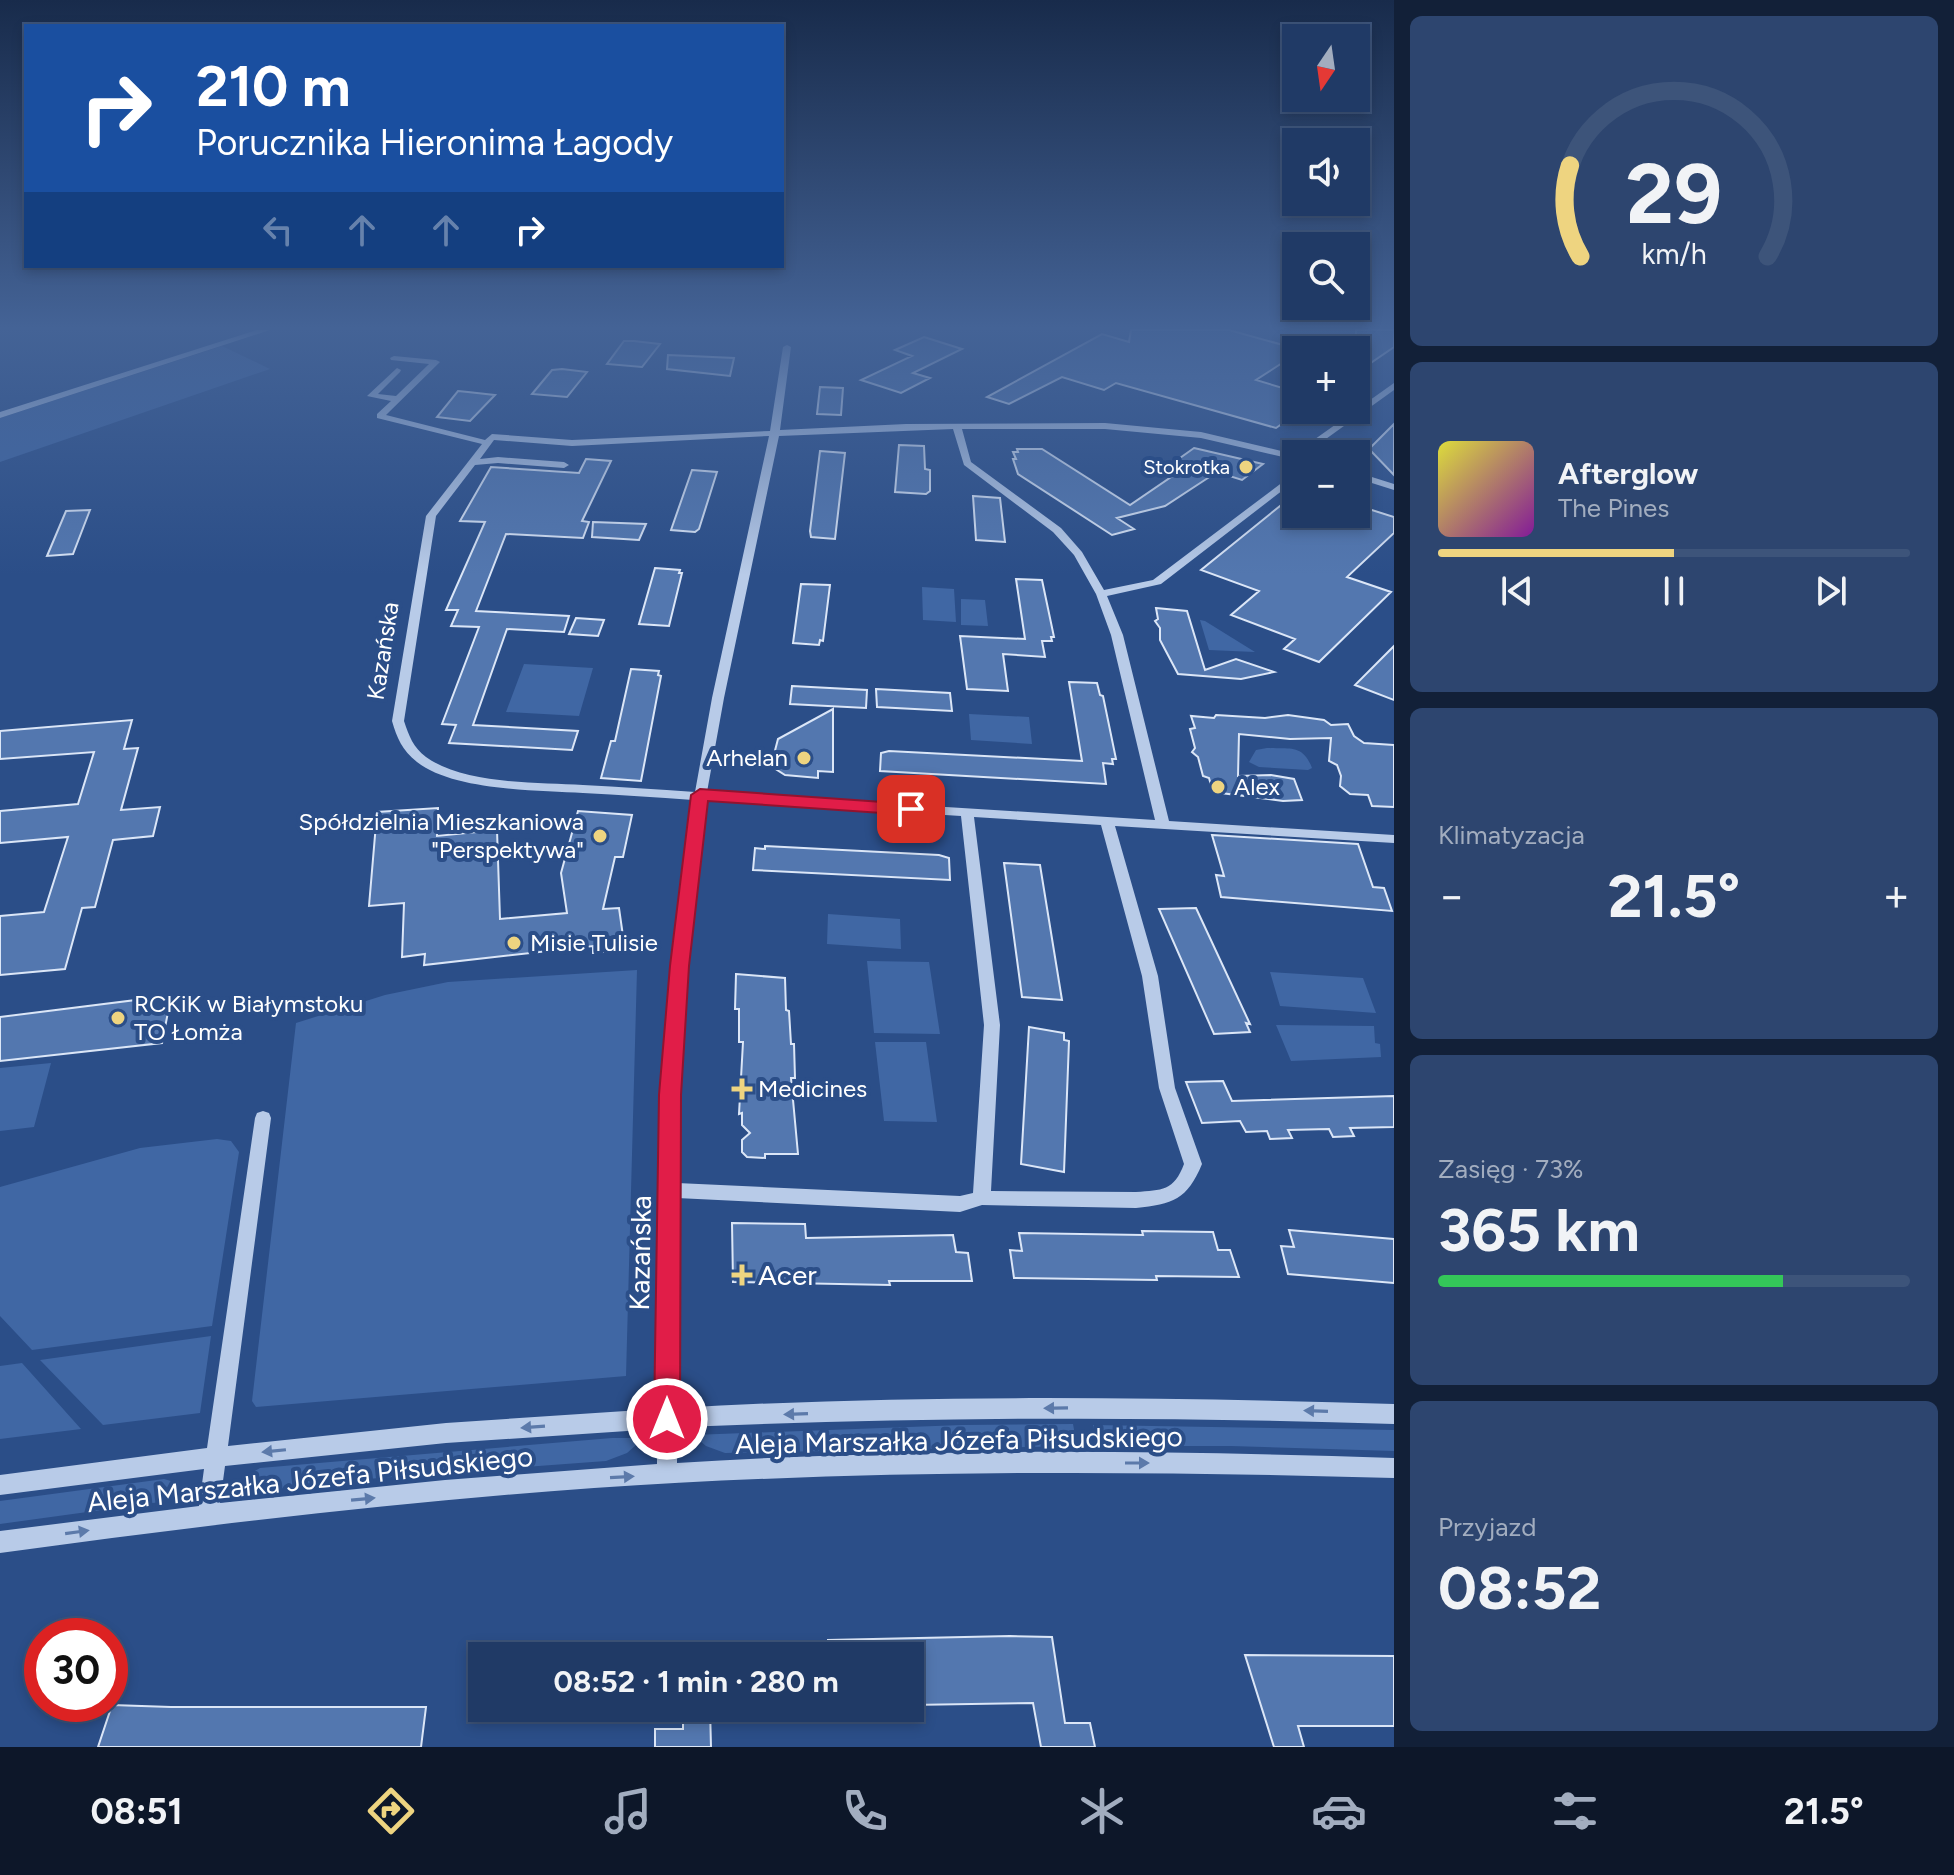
<!DOCTYPE html>
<html lang="pl">
<meta charset="utf-8">
<style>
:root{--surface:#203a66;--page:#2d456f;--text:#f1f3f6;--muted:#a2adbf;--line:#3d547a;--accent:#eed480}
body{margin:0;font-family:Figtree,sans-serif;background:var(--page);color:var(--text);height:100vh;display:flex;flex-direction:column;font-size:30px;white-space:nowrap}
*{box-sizing:border-box;margin:0}
p{font-size:26px;color:var(--muted)}
.icon{flex:none;width:44px;height:44px;fill:none;stroke:currentColor;stroke-width:2;stroke-linecap:round;stroke-linejoin:round}
.map{position:relative;flex:1;overflow:hidden}
.details{display:flex;flex-direction:column;gap:16px;padding:16px;background:#122038;width:560px}
.details>*{flex:none}
.banner{position:absolute;left:24px;top:24px;width:760px;height:244px;border-radius:0px;box-shadow:0 4px 12px #0003,0 0 0 2px var(--line);background:#1a4fa0;color:#fff;overflow:hidden}
.needle{width:52px;rotate:193deg}
.tools{position:absolute;left:1282px;top:24px;display:grid;gap:16px}
.tools a{display:grid;place-items:center;width:88px;height:88px;border-radius:0px;background:var(--surface);box-shadow:0 4px 12px #0003,0 0 0 2px var(--line);font-size:40px}
.speed{position:absolute;left:24px;top:1618px;display:flex;gap:16px;font-size:40px;font-weight:700;text-align:center}
.speed>*{display:grid;place-content:center;width:104px;height:104px;border-radius:50%;background:var(--surface);box-shadow:0 4px 12px #0003,0 0 0 2px var(--line);line-height:1}
.speed .limit{border:12px solid #d22;background:#fff;color:#111}
.pin{position:absolute;display:grid;place-items:center;width:68px;height:68px;color:#fff;margin:-34px;border-radius:16px;box-shadow:0 4px 12px #0006}
.me{position:absolute;width:88px;margin:-44px;rotate:0deg;stroke-linejoin:round;filter:drop-shadow(0 0 6px #0008)}
.turn{display:flex;align-items:center;gap:28px;height:168px;padding:0 40px;font-size:36px}
.turn .icon{width:104px;height:104px;stroke-width:2.5}
.turn b{display:block;font-size:56px;line-height:68px}
.lanes{display:flex;align-items:center;height:76px;padding:0 40px;background:#0003;justify-content:center;gap:40px;direction:ltr}
.lanes .off{opacity:.35}
.big{font-size:60px;font-weight:700;line-height:1.1}
.details .widget{flex:1;display:flex;flex-direction:column;justify-content:center;gap:12px;min-width:0;padding:0 28px;border-radius:12px;background:var(--page)}
.details .dial{align-items:center;gap:0}
.dial svg{height:208px;overflow:visible;fill:none;stroke:var(--line);stroke-width:7;stroke-linecap:round;text-anchor:middle}
.dial text{fill:var(--text);stroke:none}
.song{display:flex;align-items:center;gap:24px}
.cover{width:96px;height:96px;border-radius:12px;background:linear-gradient(135deg,hsl(60 70% 55%),hsl(290 70% 35%))}
.played{height:8px;border-radius:4px;background:linear-gradient(90deg,var(--accent) 50%,var(--line) 50%)}
.keys{display:flex;justify-content:space-around;direction:ltr}
.heat{display:flex;justify-content:space-between;align-items:center;font-size:44px;direction:ltr}
.charge{height:12px;border-radius:6px;background:linear-gradient(90deg,#34c759 73%,var(--line) 0)}
.trip{position:absolute;left:468px;top:1642px;width:456px;height:80px;border-radius:0px;background:var(--surface);box-shadow:0 4px 12px #0003,0 0 0 2px var(--line);font-weight:700;line-height:80px;text-align:center}
.dock{display:flex;height:128px;justify-content:space-around;align-items:center;background:#0d1729;color:var(--muted)}
.dock .icon{width:56px;height:56px}
.dock .current{color:var(--accent)}
.dock b{font-size:36px;color:var(--text)}
main{display:flex;flex:1;min-height:0}
.map>svg:first-child{display:block}
.green{fill:#4067a4}
.building{fill:#5377af;stroke:#dbe6f7;stroke-width:2}
.lines{fill:none;stroke-linecap:round;stroke-linejoin:round}
.minor{fill:#b8cbe8;fill-rule:evenodd}
.oneway{fill:#5c7aaa}
.route{fill:#e11d48;stroke:#92132f;stroke-width:2}
.poi-dot{fill:#eed480;stroke:#2b4e88;stroke-width:3}
.labels{text-anchor:middle;stroke-width:8;stroke-linejoin:round;paint-order:stroke}
.far-poi-label{font-size:20px;fill:#fff;stroke:#2b4e88;text-anchor:end}
.street-label{font-size:24px;fill:#fff;stroke:#2b4e88}
.poi-label{font-size:24px;fill:#fff;stroke:#2b4e88;text-anchor:start}
.near-street-label{font-size:28px;fill:#fff;stroke:#2b4e88}
.near-poi-label{font-size:28px;fill:#fff;stroke:#2b4e88;text-anchor:start}
</style>
<main>
<div class="map">
<svg width="1394" height="1747" viewBox="0 0 1394 1747">
<rect width="100%" height="100%" fill="#2b4e88"/>
<path class="green" d="M222,346L270,369L0,462V418Z
M922,587L954,589L956,622L923,620Z
M961,599L985,600L988,626L961,625Z
M1200,620L1205,621L1255,652L1209,650Z
M524,664L593,668L579,716L506,712Z
M969,714L1029,717L1032,744L971,740Z
M1267,748C1290,749 1303,744 1312,768L1308,770L1259,767L1249,762L1256,750Z
M828,914L900,919L901,949L827,944Z
M867,961L929,962L940,1034L874,1033Z
M637,970L626,1376L256,1407L252,1401L296,1023L385,995L448,982Z
M1270,972L1363,978L1376,1013L1280,1006Z
M1276,1025L1374,1026L1375,1043L1380,1044L1381,1057L1291,1061Z
M875,1042H926L937,1122L884,1121Z
M51,1063L34,1127L0,1131V1068Z
M217,1139L231,1141L239,1152L212,1326L32,1350L0,1316V1187L140,1148Z
M211,1336L200,1413L103,1425L40,1360Z
M22,1363L81,1429L0,1439V1366Z
M1073,1424L1077,1446L725,1453L706,1446L693,1435L962,1425Z
M1093,1425L1394,1430V1451L1231,1446H1097Z
M612,1438H644L627,1453L606,1461L353,1480L259,1491L247,1487L250,1474L260,1468Z
M164,1479L171,1481L172,1490L165,1500L160,1502L0,1524V1501Z"/>
<path class="building" d="M1131,330H1229L1301,350H1296V354L1256,380L1296,392V414L1276,428L1116,383L1104,390L1062,377L1009,404L987,397L1102,334L1129,342Z
M1356,330H1394V347L1356,373Z
M924,337L962,349L913,373L930,378L901,393L861,380L912,356L895,350Z
M624,341H634L660,344L642,367L607,364Z
M668,355L734,358L730,376L667,369Z
M552,370L562,369L587,372L567,397L532,394Z
M820,387L843,388L841,415L817,414Z
M458,391L468,392L495,395L470,421L437,417Z
M1394,424V475L1369,449Z
M899,445L924,446L925,469L930,470V491L926,494L895,492Z
M1194,448L1263,464L1242,480L1217,472L1165,506L1117,518L1134,529L1112,535L1018,474L1013,459H1016L1013,452H1018L1017,449H1042L1130,505L1171,477L1159,473Z
M820,451L845,453L835,539L811,537L810,531Z
M586,459L611,461L582,521L589,522L583,538L506,534L476,611L569,616L564,632L507,629L473,725L578,731L572,750L449,743L456,725L442,724L479,627L451,626L458,610H446L485,522L460,521L491,467L579,473Z
M692,470L717,472L699,529L695,532L671,530Z
M1296,493V514H1356V505L1394,517V533L1347,577L1391,592L1319,662L1284,649L1295,639L1231,615L1259,591L1201,570Z
M973,496L1000,498L1005,542L976,540Z
M90,510L73,554L47,556L66,511Z
M593,522L646,524L639,540L592,537Z
M655,568L680,570L679,573H682L669,626L639,624Z
M1016,579L1042,580L1054,637H1051L1052,641H1042L1045,657L1003,654L1008,691L967,689L960,636L1025,639Z
M801,584L830,585L823,641L820,640L819,645L793,643Z
M1156,608L1187,611L1205,670L1236,659L1274,672L1241,679L1178,674L1160,640V628L1155,621L1158,619Z
M576,618L604,620L598,636L569,634Z
M1394,646V700L1355,685Z
M631,669L659,671L658,675L661,676L641,781L601,778L611,741H615Z
M1069,682L1097,683L1100,695L1103,696L1116,759H1112L1113,764L1103,763L1106,784L880,771L881,753L889,751L1082,761Z
M792,686L867,690L866,708L790,704Z
M876,689L950,693L952,711L877,707Z
M833,709V772L818,771V778L785,775L771,766L778,739Z
M1216,715L1265,718L1288,715L1324,720L1331,725L1348,724L1354,736L1364,743L1394,745V807L1372,806L1368,795L1350,794L1340,786L1341,776L1337,765L1329,761L1331,738L1290,739L1239,734L1238,776L1271,775L1294,779L1302,800L1283,801L1213,792L1209,778L1203,776L1198,757L1192,752L1195,748L1190,729L1195,728L1191,716L1214,718Z
M132,720L124,749L138,748L121,810L160,807L153,836L113,840L95,907L82,908L65,969L0,975V916L44,912L68,837L0,843V811L78,804L94,752L0,759V731Z
M438,808L437,836L497,830L500,919L567,913L561,873L578,811L632,815L623,857H615L603,909L619,908L625,950L593,953V946L424,965L425,954L402,957L404,903L369,906L377,812Z
M1212,835L1358,844L1373,887L1384,888L1392,911L1221,897L1216,875L1224,876Z
M765,846L939,855L949,858L950,880L753,870L755,848L765,849Z
M1004,863L1040,865L1062,1000L1022,997Z
M1196,908L1250,1024L1246,1023L1250,1032L1214,1034L1159,909Z
M736,974L785,978L786,1010L789,1011L791,1044H794L795,1078H791L798,1154H765V1158L747,1157L742,1152V1140L750,1133L742,1125V1113L739,1114L743,1042H739V1009H735Z
M152,998L150,1009L169,1007L162,1043L0,1061V1017Z
M1029,1027L1064,1033V1040L1069,1041L1064,1172L1021,1164Z
M1223,1081L1232,1101L1394,1096V1127L1350,1128L1354,1136L1333,1137L1329,1129L1288,1130L1292,1138L1270,1139L1267,1131L1246,1132L1240,1121L1202,1123L1186,1082Z
M732,1223L805,1224L806,1238L953,1235L956,1252L968,1253L972,1281H889L890,1285L733,1282Z
M1289,1230L1394,1239V1283L1288,1274L1281,1246L1294,1247Z
M1142,1231L1213,1232L1218,1250H1230L1239,1277L1156,1276L1157,1280L1014,1278L1010,1250L1022,1251L1019,1233L1143,1235Z
M1010,1636L1052,1637L1065,1723H1090L1095,1747H1041L1033,1703L910,1705V1656H828V1640Z
M1245,1655L1394,1656V1726H1298L1304,1747H1274Z
M112,1705L171,1707H426L421,1747H98Z
M683,1708H710L711,1747H655V1729H683Z"/>
<g class="lines">
<path class="minor" d="M257,330H270L0,418V412Z
M787,345L791,347L780,430L906,424L1105,423L1201,432L1294,454L1394,383V390L1305,454H1296V460L1201,438L1105,429H962L971,462L1061,528L1082,552L1104,590L1153,580L1296,472V480L1161,584L1107,596L1123,635L1169,821L1394,835V843L1115,826L1158,976L1175,1088L1202,1164C1187,1200 1173,1204 1136,1208L982,1205L960,1212L677,1198V1408C915,1394 1155,1397 1394,1404V1424C1157,1416 920,1417 683,1427H677V1463C916,1448 1155,1450 1394,1458V1478C1127,1470 860,1470 594,1488C395,1502 197,1526 0,1553V1531L199,1506L204,1469L0,1495V1475L207,1448L255,1118L257,1113L263,1111L269,1113L271,1118L228,1446L446,1423L656,1409C656,1206 659,1000 693,800C656,797 620,795 583,793C537,790 454,791 417,762C402,750 397,738 392,721L426,516L482,444L377,418V414L391,401L367,396L397,368L401,370L400,372L378,394L396,396L429,364L391,360L390,358L394,356L436,360L440,362L386,415L485,440L492,434L572,440L770,431L783,347ZM953,429L964,465L1053,532L1074,555L1096,594L1111,635L1155,820L707,792L724,698L779,436ZM769,436L712,698L695,792C657,789 620,787 583,785C537,782 465,785 426,757C413,747 409,736 404,721L436,516L475,465L498,463L564,468L569,465L564,462L498,457L480,459L494,440L572,446ZM706,800L961,816L984,1025L973,1193L960,1196L677,1183L686,980ZM974,817L1101,825L1142,976L1159,1088L1184,1164C1174,1191 1162,1190 1136,1192L991,1191L1000,1025ZM657,1429V1464L445,1480L220,1503L225,1466L446,1443Z
M1356,472L1394,484V490L1356,478Z"/>
</g>
<defs><path id="oneway-solid" d="M-6-.8H1V-3.2L6.5 0L1 3.2V.8H-6Z" transform="scale(2)"/></defs>
<g class="oneway">
<use href="#oneway-solid" transform="translate(1056 1408) rotate(179)"/>
<use href="#oneway-solid" transform="translate(1316 1411) rotate(-178)"/>
<use href="#oneway-solid" transform="translate(796 1414) rotate(178)"/>
<use href="#oneway-solid" transform="translate(533 1427) rotate(176)"/>
<use href="#oneway-solid" transform="translate(274 1451) rotate(174)"/>
<use href="#oneway-solid" transform="translate(1137 1463)"/>
<use href="#oneway-solid" transform="translate(622 1477) rotate(-3)"/>
<use href="#oneway-solid" transform="translate(363 1499) rotate(-5)"/>
<use href="#oneway-solid" transform="translate(77 1532) rotate(-8)"/>
</g>
<linearGradient id="sky" x2="0" y2="1"><stop stop-color="#182b4b"/><stop offset="0.57" stop-color="#446396"/><stop offset="1" stop-color="#446396" stop-opacity="0"/></linearGradient>
<rect width="1394" height="575" fill="url(#sky)"/>
<path class="route" d="M700,789L911,804L920,809L911,815L708,801L689,966L681,1095L680,1419L676,1428L667,1432L658,1428L654,1419L659,1095L670,966L691,795Z"/>
<g class="poi-dot">
<circle cx="1246" cy="467" r="8"/>
<circle cx="804" cy="758" r="8"/>
<circle cx="1218" cy="787" r="8"/>
<circle cx="600" cy="836" r="8"/>
<circle cx="514" cy="943" r="8"/>
<circle cx="118" cy="1018" r="8"/>
<path d="M738 1077h8v8h8v8h-8v8h-8v-8h-8v-8h8z"/>
<path d="M738 1263h8v8h8v8h-8v8h-8v-8h-8v-8h8z"/>
</g>
<g class="labels">
<g class="far-poi-label">
<text x="1230" y="474">Stokrotka</text>
</g>
<g class="street-label">
<text transform="translate(383 651) rotate(-81)" y="8">Kazańska</text>
</g>
<g class="poi-label">
<text x="788" y="766" text-anchor="end">Arhelan</text>
<text x="1234" y="795">Alex</text>
<text x="584" y="830" text-anchor="end">Spółdzielnia Mieszkaniowa<tspan x="584" dy="28">"Perspektywa"</tspan></text>
<text x="530" y="951">Misie Tulisie</text>
<text x="134" y="1012">RCKiK w Białymstoku<tspan x="134" dy="28">TO Łomża</tspan></text>
<text x="758" y="1097">Medicines</text>
</g>
<g class="near-street-label">
<text transform="translate(640 1253) rotate(-89)" y="10">Kazańska</text>
<text transform="translate(959 1440) rotate(-1)" y="10">Aleja Marszałka Józefa Piłsudskiego</text>
<text transform="translate(310 1479) rotate(-6)" y="10">Aleja Marszałka Józefa Piłsudskiego</text>
</g>
<g class="near-poi-label">
<text x="758" y="1285">Acer</text>
</g>
</g>
</svg>
<div class="tools">
<a><svg class="needle" viewBox="-14 -14 28 28"><path d="M0-13l5 13h-10z" fill="#e53935"/><path d="M0 13l5-13h-10z" fill="#a2adbf"/></svg></a>
<a><svg class="icon" aria-label="sound" viewBox="0 0 24 24"><path d="M4 9h4l5-4v14l-5-4H4zM17 9q2 3 0 6"/></svg></a>
<a><svg class="icon" aria-label="search" viewBox="0 0 24 24"><circle cx="10" cy="10" r="6"/><path d="M15 15l6 6"/></svg></a>
<a>+</a>
<a>−</a>
</div>
<div class="speed"><div class="limit">30</div></div>
<div class="pin" style="left:911px;top:809px;background:#d93025"><svg class="icon" aria-label="arrive" viewBox="0 0 24 24"><path d="M6 21V4h12l-3 4 3 4H6"/></svg></div>
<svg class="me" style="left:667px;top:1419px" viewBox="-20 -20 40 40"><circle r="17" fill="#e11d48" stroke="#fff" stroke-width="3"/><path d="M0-11L8 9 0 5-8 9z" fill="#fff"/></svg>
<div class="trip">08:52 · 1 min · 280 m</div>
<div class="banner">
<div class="turn"><svg class="icon" aria-label="right" viewBox="0 0 24 24"><path d="M7 20v-9h11M14 6l5 5-5 5"/></svg><div><b>210 m</b>Porucznika Hieronima Łagody</div></div>
<div class="lanes"><svg class="icon off" aria-label="left" viewBox="0 0 24 24"><path d="M17 20v-9H6M10 6l-5 5 5 5"/></svg><svg class="icon off" aria-label="ahead" viewBox="0 0 24 24"><path d="M12 20V5M6 11l6-6 6 6"/></svg><svg class="icon off" aria-label="ahead" viewBox="0 0 24 24"><path d="M12 20V5M6 11l6-6 6 6"/></svg><svg class="icon" aria-label="right" viewBox="0 0 24 24"><path d="M7 20v-9h11M14 6l5 5-5 5"/></svg></div>
</div>
</div>
<section class="details">
<div class="widget dial"><svg viewBox="0 0 100 80">
<path d="M14 69A42 42 0 1 1 86 69"/>
<path d="M14 69A42 42 0 0 1 10 34" stroke="#eed480"/>
<text x="50" y="56" font-size="32" font-weight="700">29</text>
<text x="50" y="72" font-size="11">km/h</text>
</svg></div>
<div class="widget">
<div class="song"><i class="cover"></i><div><b>Afterglow</b><p>The Pines</p></div></div>
<div class="played"></div>
<div class="keys"><svg class="icon" aria-label="previous" viewBox="0 0 24 24"><path d="M18 5L8 12l10 7zM5 5v14"/></svg><svg class="icon" aria-label="pause" viewBox="0 0 24 24"><path d="M8 5v14M16 5v14"/></svg><svg class="icon" aria-label="next" viewBox="0 0 24 24"><path d="M6 5l10 7-10 7zM19 5v14"/></svg></div>
</div>
<div class="widget"><p>Klimatyzacja</p>
<div class="heat"><a>−</a><b class="big">21.5°</b><a>+</a></div>
</div>
<div class="widget"><p>Zasięg · 73%</p><b class="big">365 km</b><div class="charge"></div></div>
<div class="widget"><p>Przyjazd</p><b class="big">08:52</b></div>
</section>
</main>
<nav class="dock">
<b>08:51</b>
<svg class="icon current" aria-label="directions" viewBox="0 0 24 24"><path d="M12 3l9 9-9 9-9-9zM9 14v-3h6M13 9l2 2-2 2"/></svg>
<svg class="icon" aria-label="music" viewBox="0 0 24 24"><path d="M9 18V5l10-2v13"/><circle cx="6" cy="18" r="3"/><circle cx="16" cy="16" r="3"/></svg>
<svg class="icon" aria-label="phone" viewBox="0 0 24 24"><path d="M5 4h4l2 5-3 2q2 4 5 5l2-3 5 2v4C11 20 4 13 5 4z"/></svg>
<svg class="icon" aria-label="climate" viewBox="0 0 24 24"><path d="M12 3v18M4 7l16 10M4 17L20 7"/></svg>
<svg class="icon" aria-label="car" viewBox="0 0 24 24"><path d="M5 17H2v-5l4-1 3-4h7l3 4 3 1v5h-3M9 17h6M6 11h13"/><circle cx="7" cy="17" r="2"/><circle cx="17" cy="17" r="2"/></svg>
<svg class="icon" aria-label="filters" viewBox="0 0 24 24"><path d="M4 7h16M4 17h16"/><circle cx="9" cy="7" r="2"/><circle cx="15" cy="17" r="2"/></svg>
<b>21.5°</b>
</nav>
